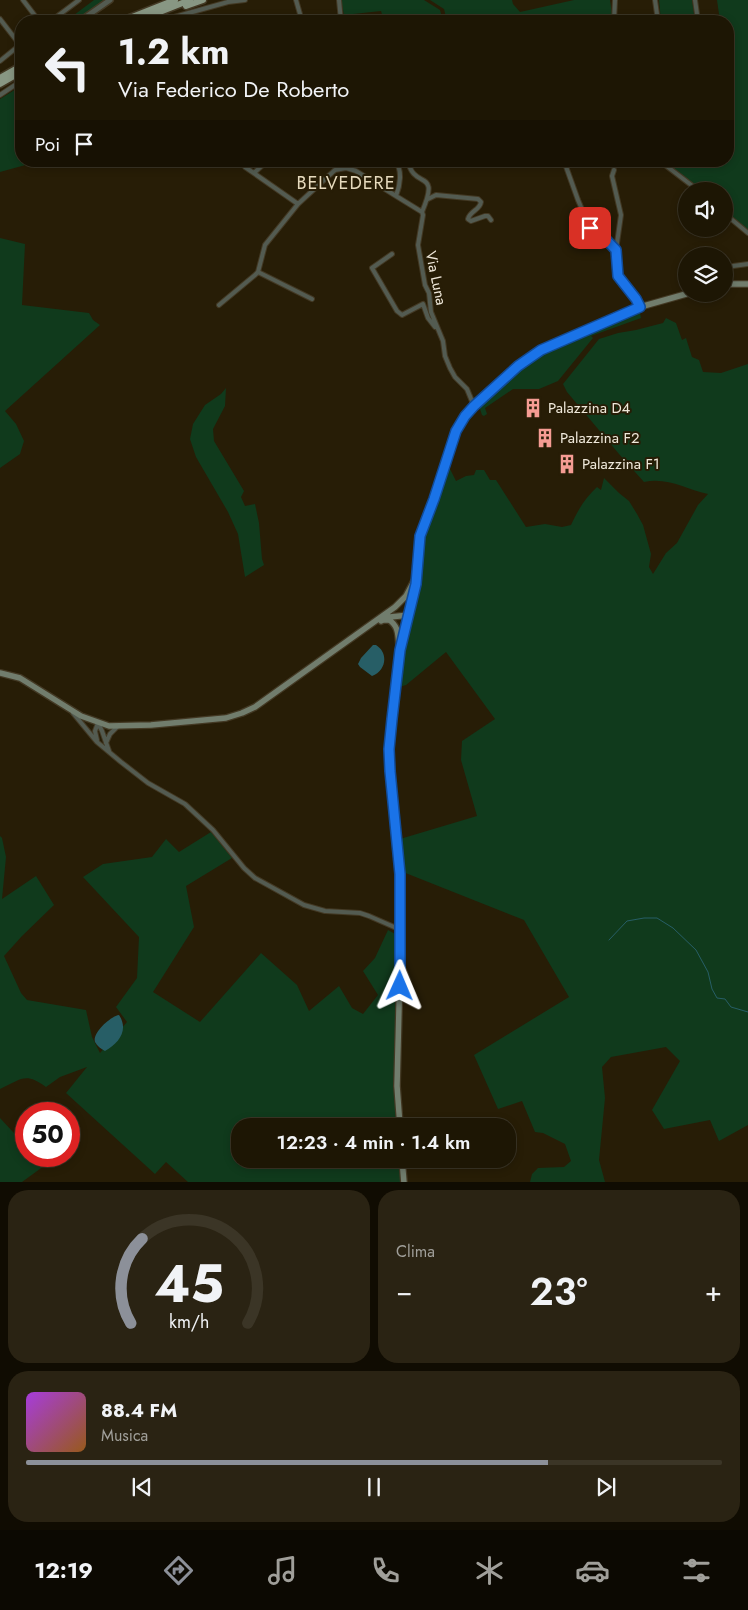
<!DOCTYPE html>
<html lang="it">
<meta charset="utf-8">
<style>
:root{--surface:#1d1604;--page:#2a2313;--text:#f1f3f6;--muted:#a09f9a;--line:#3b3526;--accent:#8c9099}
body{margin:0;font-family:Jost,sans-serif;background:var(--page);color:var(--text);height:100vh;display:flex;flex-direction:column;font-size:19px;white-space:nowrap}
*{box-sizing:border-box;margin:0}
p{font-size:16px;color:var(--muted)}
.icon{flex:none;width:28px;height:28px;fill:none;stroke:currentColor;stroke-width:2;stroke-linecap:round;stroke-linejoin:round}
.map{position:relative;height:1182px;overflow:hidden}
.drawer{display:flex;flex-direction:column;gap:8px;padding:8px;background:#100c02;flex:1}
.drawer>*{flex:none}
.banner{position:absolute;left:15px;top:15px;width:719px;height:152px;border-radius:20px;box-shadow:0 2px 8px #0003,0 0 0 1px var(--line);background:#1d1604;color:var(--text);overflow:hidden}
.controls{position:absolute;left:678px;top:182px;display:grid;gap:10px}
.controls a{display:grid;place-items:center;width:55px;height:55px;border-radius:50%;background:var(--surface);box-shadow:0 2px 8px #0003,0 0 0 1px var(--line);font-size:25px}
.speed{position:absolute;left:15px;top:1102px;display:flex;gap:10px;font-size:25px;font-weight:700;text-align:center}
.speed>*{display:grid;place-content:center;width:65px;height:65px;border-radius:50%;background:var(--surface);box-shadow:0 2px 8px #0003,0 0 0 1px var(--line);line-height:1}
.speed .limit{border:8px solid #d22;background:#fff;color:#111}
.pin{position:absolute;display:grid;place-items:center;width:42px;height:42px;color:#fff;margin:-21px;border-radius:10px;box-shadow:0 2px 8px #0006}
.me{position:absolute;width:55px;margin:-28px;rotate:1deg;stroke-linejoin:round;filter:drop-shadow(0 0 4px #0008)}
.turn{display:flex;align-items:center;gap:18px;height:105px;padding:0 20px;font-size:22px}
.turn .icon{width:65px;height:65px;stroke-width:2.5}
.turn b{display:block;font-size:35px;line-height:42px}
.then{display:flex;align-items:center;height:48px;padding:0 20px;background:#0003;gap:10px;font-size:19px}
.big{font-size:38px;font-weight:600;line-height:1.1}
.drawer .widget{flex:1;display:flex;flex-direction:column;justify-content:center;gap:8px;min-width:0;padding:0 18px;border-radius:20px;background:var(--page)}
.drawer .dial{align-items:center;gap:0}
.dial svg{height:130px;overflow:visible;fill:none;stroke:var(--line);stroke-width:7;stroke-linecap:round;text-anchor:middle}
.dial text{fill:var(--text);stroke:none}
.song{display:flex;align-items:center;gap:15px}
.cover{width:60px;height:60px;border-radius:8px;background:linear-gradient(135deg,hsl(280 70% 55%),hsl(30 70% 35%))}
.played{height:5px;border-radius:2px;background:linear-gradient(90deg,var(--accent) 75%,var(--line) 75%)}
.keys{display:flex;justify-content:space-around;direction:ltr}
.heat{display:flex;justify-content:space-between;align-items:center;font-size:28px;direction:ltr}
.drawer .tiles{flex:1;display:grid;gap:8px;grid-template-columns:1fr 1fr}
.widget:last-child{grid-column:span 2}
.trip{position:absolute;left:231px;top:1118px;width:285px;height:50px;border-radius:20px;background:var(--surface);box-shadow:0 2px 8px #0003,0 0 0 1px var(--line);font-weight:600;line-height:50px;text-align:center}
.tabs{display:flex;height:80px;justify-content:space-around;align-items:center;background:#0c0902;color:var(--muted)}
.tabs .icon{width:35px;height:35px}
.tabs .active{color:var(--accent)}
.tabs b{font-size:22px;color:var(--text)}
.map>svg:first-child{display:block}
.green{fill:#103a1c}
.water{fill:#275e66}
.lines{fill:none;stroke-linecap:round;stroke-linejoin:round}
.stream{stroke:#275e66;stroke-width:1}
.minor-casing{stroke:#433924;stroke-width:6}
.tertiary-casing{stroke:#433924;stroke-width:8}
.secondary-casing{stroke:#433924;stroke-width:8}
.primary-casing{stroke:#433924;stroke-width:9}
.minor{stroke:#535b51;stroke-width:4}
.tertiary{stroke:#535b51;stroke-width:5}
.secondary{stroke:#717d6d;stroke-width:5.5}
.primary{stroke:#889783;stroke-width:6}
.route-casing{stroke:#114b97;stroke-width:12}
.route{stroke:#1a73e8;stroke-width:9}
.labels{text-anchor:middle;stroke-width:4;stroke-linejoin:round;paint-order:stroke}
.street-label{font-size:15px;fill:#efe8da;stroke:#271d06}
.poi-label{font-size:15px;fill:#efe8da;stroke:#271d06;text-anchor:start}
.quarter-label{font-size:18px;letter-spacing:1px;fill:#e7dbbe;stroke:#271d06}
</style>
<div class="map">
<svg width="748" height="1183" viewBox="0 0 748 1183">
<rect width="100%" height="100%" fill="#271d06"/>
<path class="green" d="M94,0H105L76,21H66Z
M341,0H424L440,10L443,21H384L381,11L344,15Z
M430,0H512L513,4L520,12L574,0H610L613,21H447L444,9Z
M659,0H692L695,21H661Z
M717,0H748V230L724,210V191H702L664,161H728V21H720Z
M21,86V161H40L0,172V99Z
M0,238L25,244L22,305L89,313L93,320L100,325L5,411L16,424L24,441L20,454L0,468Z
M636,312L640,313L641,318L591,336L593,338L558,381L539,389H513L485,408L487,414L484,416L482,415L479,406L520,368L543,352Z
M666,318L676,323L682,340L686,338L692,357L699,360L703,372L721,373L748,364V1125L719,1141L710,1120L664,1129L652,1110L680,1061L666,1047L611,1057L602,1067L605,1098L599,1160L605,1182H530L532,1174L538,1168L564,1167L571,1161L565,1144L543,1133L535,1132L522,1101L498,1109L474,1055L569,997L524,920L403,872L400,839L477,816L461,760L462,741L495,719L446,652L406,685L399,687L404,648L421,583L422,540L448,465L456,481L466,476L474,475L476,470H484L490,480H496L526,527L545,524L562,527L571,525C578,510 585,498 597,487L601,490L604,478L619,493L629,501L637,514L643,525L651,554L649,567L653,574L666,553L677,543L698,505L708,494C685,489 668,477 644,482L619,454L567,392L563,384L599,339L618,333L636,330L663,323Z
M226,388L225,406L213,429L214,441L244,491L241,497L245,506L255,504L259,523L262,559L264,565L245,577L238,534L228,512L196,457L190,439L193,424L205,405L221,394Z
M211,832L232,858L186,886L194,927L153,992L200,1022L261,953L297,985L309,1011L339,986L352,1008L363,1014L378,995L363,971L375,958L388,930L397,935L395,1084L398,1126H240V1159H400L401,1182H188L166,1162L155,1174L66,1093L87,1067L60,1077L46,1087C25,1072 22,1079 0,1089V836L2,838L6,857L2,899L36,876L54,905L22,936L4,956L21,993L27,1000L86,1010L92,1037L100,1053L127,1022L116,1007L137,978L139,937L83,877L103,864L152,857L166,839L179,852Z
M0,1118L26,1146V1156H36L44,1166L22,1182H0Z"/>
<path class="water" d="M373,645H376C389,653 386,671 372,676L360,667L358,664L361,658Z
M119,1015C129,1030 119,1043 105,1051C101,1049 97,1046 95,1042C92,1033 111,1016 119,1015Z"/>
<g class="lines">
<path class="stream" d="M609,940L627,921L644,918H657L673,928L696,950L708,972L712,989L717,998L725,999L731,1007L748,1012"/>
<defs>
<path id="minor" d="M23,0L39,21
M296,0L302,21
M339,0L341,21
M655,0L658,21
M695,0L698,21
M0,19L20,45
M51,21L79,0
M160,21L228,2L245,0
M614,21L615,0
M0,61L21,44
M0,95L21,81
M242,161L245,167L298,204
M395,161C403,170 400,186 396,196L422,212L423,215L418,245L425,285L429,293L431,312L443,341L445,356L450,368L455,377L467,389L474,406
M408,161C414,191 441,167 422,212
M564,161L578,200L590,228H595L616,250L618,276L636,299L640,307
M660,161L699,191
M614,170L612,176L621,215L616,250
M254,173L267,161
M428,199L436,195L478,199L481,202C480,210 470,211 468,219L471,221L485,216H488L491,220
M724,213L748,233
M392,254L372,268L397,311L402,315L423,304L428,318L435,327
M724,271L733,266L748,264
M258,272L312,299
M219,305L255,275L258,272L265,245L298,204L335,170L346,168L356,171L396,196
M73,713L97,742L121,762L148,783L185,804L213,830L244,868L255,878L304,905L325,911L360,913L369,916L401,930
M98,723L102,731L109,751
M97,740L95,731L98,723
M106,743L110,734L117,727"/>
<path id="tertiary" d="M80,21L110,0"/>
<path id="secondary" d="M724,284H748
M383,620H389C399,626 398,636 399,646
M381,621L390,617L409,615
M0,673L20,678L81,716L109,726L151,725L226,718L242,713L255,707L395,607L406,596L414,581
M400,1126L397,1086L401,930L400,874L390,771L389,749L392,719L400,650L416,584L420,536L434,499L456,431L465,415L474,406L518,367L541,350L633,309L686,294
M402,1159L404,1183"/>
<path id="primary" d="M186,6L203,0
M122,21L175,0
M137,21L190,0
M0,78L21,66
M0,84L21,72"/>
</defs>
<use href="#minor" class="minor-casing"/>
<use href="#tertiary" class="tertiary-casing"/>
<use href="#secondary" class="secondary-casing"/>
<use href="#primary" class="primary-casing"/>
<use href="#minor" class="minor"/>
<use href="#tertiary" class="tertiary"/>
<use href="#secondary" class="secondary"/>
<use href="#primary" class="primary"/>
</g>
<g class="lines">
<defs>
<path id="route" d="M400,986V874L390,771L389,749L392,719L400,650L416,584L420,536L434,499L456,431L465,416L474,406L518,366L541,350L640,307L636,299L618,276L616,250L595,228H590"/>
</defs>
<use href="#route" class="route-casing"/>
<use href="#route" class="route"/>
</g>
<defs>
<symbol id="building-bare" viewBox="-9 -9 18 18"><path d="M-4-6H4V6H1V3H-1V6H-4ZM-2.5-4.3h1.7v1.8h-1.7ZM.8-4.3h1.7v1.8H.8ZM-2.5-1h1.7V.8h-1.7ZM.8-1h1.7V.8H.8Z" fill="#f59c93" stroke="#271d06" stroke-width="2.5" paint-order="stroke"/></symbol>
</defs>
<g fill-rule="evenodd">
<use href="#building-bare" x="519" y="394" width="28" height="28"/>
<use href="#building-bare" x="531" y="424" width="28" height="28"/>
<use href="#building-bare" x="553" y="450" width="28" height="28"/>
</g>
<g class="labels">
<g class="street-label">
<text transform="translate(436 278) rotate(78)" y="5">Via Luna</text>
</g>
<g class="poi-label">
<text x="548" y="413">Palazzina D4</text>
<text x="560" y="443">Palazzina F2</text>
<text x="582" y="469">Palazzina F1</text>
</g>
<g class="quarter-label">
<text x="346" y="189">BELVEDERE</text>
</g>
</g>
</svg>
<div class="controls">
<a><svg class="icon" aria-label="sound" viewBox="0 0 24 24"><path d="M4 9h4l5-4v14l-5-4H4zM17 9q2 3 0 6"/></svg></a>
<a><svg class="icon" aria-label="layers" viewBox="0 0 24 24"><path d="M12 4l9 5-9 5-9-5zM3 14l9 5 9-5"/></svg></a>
</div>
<div class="speed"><div class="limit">50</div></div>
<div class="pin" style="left:590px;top:228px;background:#d93025"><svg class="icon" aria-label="arrive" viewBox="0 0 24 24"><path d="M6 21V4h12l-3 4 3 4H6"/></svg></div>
<svg class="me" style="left:400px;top:986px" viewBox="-20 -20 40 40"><path d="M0-17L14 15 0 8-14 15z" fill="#1a73e8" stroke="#fff" stroke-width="4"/></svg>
<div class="trip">12:23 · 4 min · 1.4 km</div>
<div class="banner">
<div class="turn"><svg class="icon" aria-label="left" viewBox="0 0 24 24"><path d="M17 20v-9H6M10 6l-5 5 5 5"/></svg><div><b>1.2 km</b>Via Federico De Roberto</div></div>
<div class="then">Poi<svg class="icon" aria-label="arrive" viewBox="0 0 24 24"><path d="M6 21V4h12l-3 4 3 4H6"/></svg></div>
</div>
</div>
<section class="drawer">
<div class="tiles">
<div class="widget dial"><svg viewBox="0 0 100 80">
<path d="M14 69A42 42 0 1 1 86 69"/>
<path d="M14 69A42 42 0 0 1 21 17" stroke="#8c9099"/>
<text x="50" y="56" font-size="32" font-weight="700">45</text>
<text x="50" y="72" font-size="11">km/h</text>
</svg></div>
<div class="widget"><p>Clima</p>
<div class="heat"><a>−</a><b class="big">23°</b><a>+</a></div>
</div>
<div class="widget">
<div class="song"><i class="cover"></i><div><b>88.4 FM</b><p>Musica</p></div></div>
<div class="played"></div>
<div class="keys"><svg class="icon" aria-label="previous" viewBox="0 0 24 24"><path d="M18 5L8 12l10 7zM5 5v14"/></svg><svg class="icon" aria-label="pause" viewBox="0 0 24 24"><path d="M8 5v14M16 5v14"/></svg><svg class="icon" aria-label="next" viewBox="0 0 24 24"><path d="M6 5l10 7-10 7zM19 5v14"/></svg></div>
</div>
</div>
</section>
<nav class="tabs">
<b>12:19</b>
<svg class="icon active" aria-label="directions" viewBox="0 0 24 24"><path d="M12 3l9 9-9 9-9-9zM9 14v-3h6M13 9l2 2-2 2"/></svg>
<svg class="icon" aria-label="music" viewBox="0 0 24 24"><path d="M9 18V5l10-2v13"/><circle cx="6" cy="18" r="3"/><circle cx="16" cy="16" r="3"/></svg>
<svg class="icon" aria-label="phone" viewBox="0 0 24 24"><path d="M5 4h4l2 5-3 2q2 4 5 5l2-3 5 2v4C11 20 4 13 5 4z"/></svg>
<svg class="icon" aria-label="climate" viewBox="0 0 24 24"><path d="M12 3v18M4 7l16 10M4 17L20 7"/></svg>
<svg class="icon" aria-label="car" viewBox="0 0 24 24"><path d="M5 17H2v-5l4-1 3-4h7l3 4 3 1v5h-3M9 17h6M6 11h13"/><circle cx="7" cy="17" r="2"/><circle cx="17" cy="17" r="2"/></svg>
<svg class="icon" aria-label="filters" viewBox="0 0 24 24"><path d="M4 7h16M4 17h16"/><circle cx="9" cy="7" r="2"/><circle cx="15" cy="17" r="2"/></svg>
</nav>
